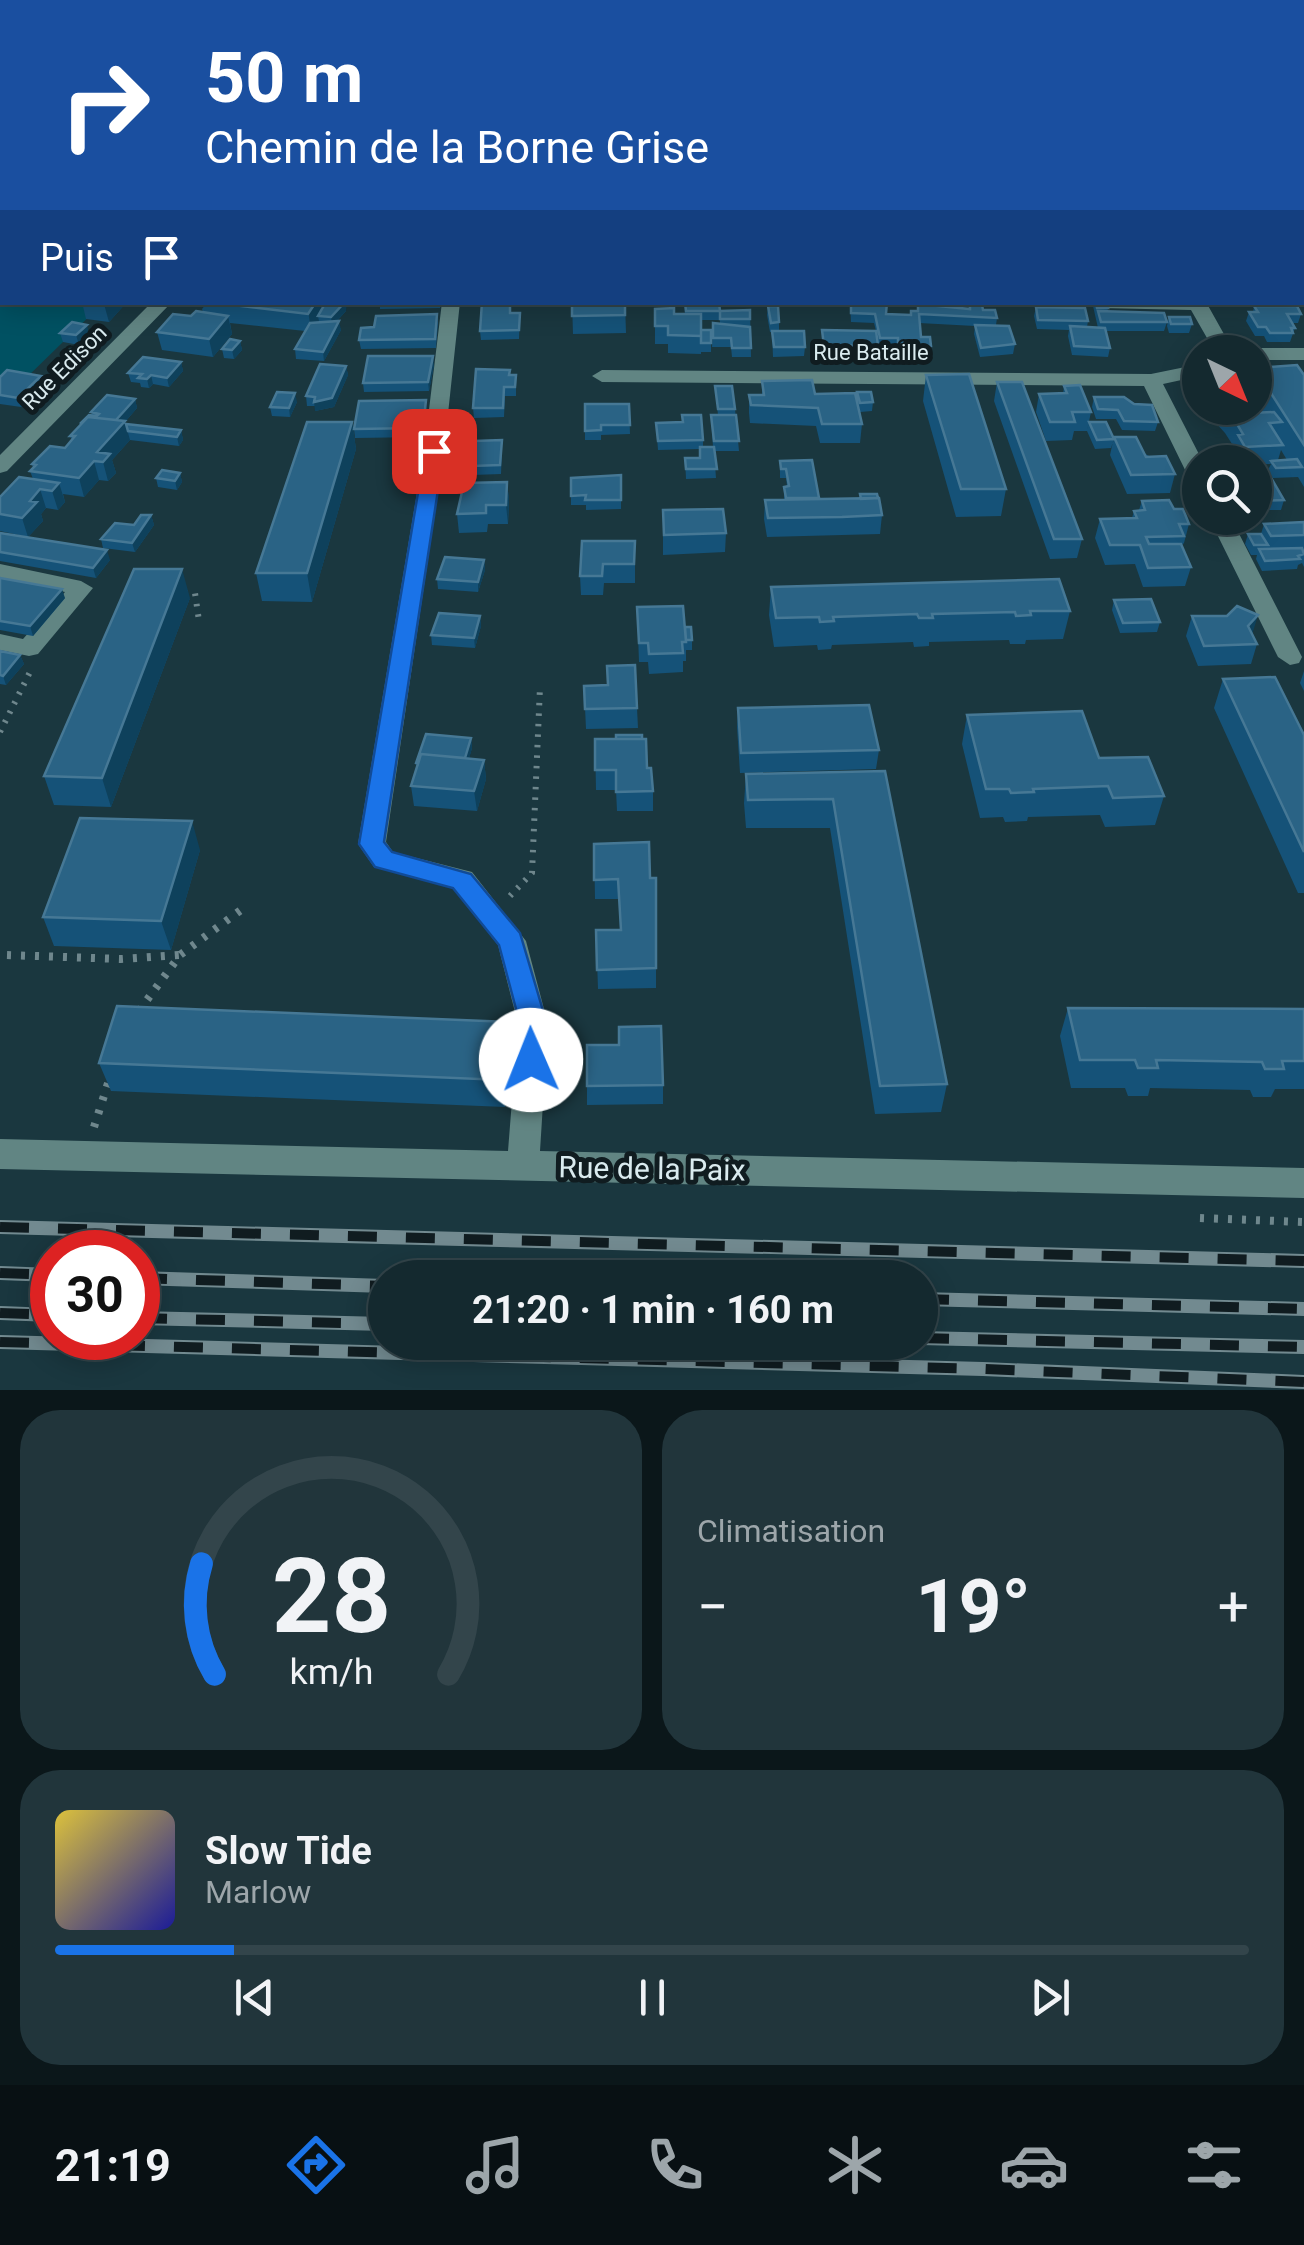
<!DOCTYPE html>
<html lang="fr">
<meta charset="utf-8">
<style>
:root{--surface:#14292f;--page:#21353b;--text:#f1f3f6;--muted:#9da6aa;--line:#33454b;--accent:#1a73e8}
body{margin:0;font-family:Roboto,sans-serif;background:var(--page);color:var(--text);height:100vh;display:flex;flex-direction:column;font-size:38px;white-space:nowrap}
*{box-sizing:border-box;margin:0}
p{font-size:32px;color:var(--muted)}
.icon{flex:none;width:55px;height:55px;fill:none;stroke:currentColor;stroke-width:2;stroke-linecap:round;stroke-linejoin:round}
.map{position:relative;height:1390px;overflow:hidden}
.panel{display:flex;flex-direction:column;gap:20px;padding:20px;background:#0b171a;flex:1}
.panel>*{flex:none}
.guide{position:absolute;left:0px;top:0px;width:1305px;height:305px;box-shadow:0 5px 25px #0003,0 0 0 2px var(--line);background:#1a4fa0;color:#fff;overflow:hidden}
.needle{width:65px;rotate:137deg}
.buttons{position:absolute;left:1182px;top:335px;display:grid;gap:20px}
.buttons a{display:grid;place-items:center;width:90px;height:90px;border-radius:50%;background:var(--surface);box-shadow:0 5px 25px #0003,0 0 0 2px var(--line);font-size:50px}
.speed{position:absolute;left:30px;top:1230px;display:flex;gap:20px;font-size:50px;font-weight:700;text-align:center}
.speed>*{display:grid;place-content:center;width:130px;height:130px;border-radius:50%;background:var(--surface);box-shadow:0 5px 25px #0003,0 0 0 2px var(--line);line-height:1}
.speed .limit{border:15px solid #d22;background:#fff;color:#111}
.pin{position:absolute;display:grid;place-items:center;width:85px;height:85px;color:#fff;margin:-42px;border-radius:20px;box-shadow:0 5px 15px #0006}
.me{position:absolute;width:110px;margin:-55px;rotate:359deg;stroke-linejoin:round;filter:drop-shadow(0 0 8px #0008)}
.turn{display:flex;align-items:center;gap:35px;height:210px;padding:0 40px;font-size:45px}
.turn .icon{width:130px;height:130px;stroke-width:2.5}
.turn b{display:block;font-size:70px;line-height:85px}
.then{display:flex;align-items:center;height:95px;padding:0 40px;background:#0003;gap:20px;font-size:38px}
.big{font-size:75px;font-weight:700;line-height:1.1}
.panel .card{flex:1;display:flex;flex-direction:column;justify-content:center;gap:15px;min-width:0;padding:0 35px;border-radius:40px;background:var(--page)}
.panel .dial{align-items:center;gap:0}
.dial svg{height:260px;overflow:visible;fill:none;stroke:var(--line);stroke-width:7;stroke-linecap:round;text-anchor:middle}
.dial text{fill:var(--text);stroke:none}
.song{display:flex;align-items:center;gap:30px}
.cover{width:120px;height:120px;border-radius:15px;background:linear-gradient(135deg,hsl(50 70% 55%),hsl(240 70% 35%))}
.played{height:10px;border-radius:5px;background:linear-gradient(90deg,var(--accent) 15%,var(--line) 15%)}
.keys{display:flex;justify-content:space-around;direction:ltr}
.heat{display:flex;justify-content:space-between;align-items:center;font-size:55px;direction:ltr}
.panel .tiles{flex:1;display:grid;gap:20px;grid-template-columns:1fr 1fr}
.card:last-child{grid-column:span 2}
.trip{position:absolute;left:368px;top:1260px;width:570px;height:100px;border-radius:50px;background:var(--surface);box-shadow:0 5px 25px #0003,0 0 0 2px var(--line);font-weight:700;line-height:100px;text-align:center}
.tabs{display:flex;height:160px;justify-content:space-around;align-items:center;background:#081013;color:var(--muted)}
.tabs .icon{width:70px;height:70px}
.tabs .selected{color:var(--accent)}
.tabs b{font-size:45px;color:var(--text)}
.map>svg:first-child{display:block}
.green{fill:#005162}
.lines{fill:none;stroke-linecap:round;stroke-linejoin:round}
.path-far1{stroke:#6f878d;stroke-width:6;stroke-dasharray:2.5 8;stroke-linecap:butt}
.path{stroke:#6f878d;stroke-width:8;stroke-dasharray:4 10;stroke-linecap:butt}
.minor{fill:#618583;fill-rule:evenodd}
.major{fill:#8ad7d3;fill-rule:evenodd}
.rail-casing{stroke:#728a90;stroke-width:14}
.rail{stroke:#101c20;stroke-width:10;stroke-dasharray:29;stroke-linecap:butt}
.wall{fill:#155278;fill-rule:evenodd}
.shaded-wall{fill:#0e415c}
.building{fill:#2a6385;stroke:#467895;stroke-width:2.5}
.route{fill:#1a73e8;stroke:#114b97;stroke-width:2.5}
.labels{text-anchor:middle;stroke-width:10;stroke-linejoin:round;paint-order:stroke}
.far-street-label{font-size:22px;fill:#daebef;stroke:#101c20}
.near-street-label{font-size:30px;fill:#daebef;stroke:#101c20}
</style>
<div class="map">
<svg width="1304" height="1390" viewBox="0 0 1304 1390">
<rect width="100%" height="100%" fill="#1a373f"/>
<path class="green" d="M0,164L2,302L103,303L23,381L0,378Z"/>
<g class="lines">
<path class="path-far1" d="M185,593H195L199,621
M0,732L30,672
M510,896L532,873L540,687"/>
<path class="path" d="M7,955L121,959L179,955
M139,1011L180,955L241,910
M94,1127L110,1077
M1200,1218L1304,1222"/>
<path class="minor" d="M817,0H831V2H818Z
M2,92V104L0,105V93Z
M0,150H2V160H0Z
M1302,209H1304V219H1302Z
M152,302H172L7,471L0,473V455Z
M442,302H460L444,451L386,842L393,852L472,872L526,941L548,1024L540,1151L1304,1168V1198L0,1169V1139L508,1151L518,1024L498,945L453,888L374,867L358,844L424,451Z
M1091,302H1206L1234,352H1215L1191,310L1100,308Z
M1255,348H1304V360H1255V352H1246Z
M1200,364V376L1163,384L1203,462L1200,484L1189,478L1144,386L602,382L592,376L602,370L1151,374Z
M1209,518H1231L1302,657L1299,663L1290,665L1278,657Z
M0,564L81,581L93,588L38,654L29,656L0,650V634L23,639L65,592L0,578Z"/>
<path class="major" d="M1102,0H1116L1118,2H1104Z
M1302,166L1304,167V177H1302Z"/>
<defs>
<path id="rail" d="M0,1227L1304,1261
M0,1273L52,1275
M138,1278L385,1286
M920,1299L1304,1309
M0,1313L52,1315
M138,1318L385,1324
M920,1338L1304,1347
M0,1342L983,1369L1304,1382"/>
</defs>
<use href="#rail" class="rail-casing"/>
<use href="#rail" class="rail"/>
</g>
<path class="wall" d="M1268,0H1304V32L1302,31V2H1267Z
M82,302H127L109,322L86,319Z
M380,302H441L440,308L380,309Z
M572,302H625L626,333L573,334Z
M684,302H719L720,320H701V330H711V352H701V354L668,353V344H655V309L674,314H685Z
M850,302H888L886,314L911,315L917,311L918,304L983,310L997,318L996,325L1015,344L1013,354L980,357L974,334L975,326L919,323L921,337L931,346L930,355L897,354V347H879L877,339V354L823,355L822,330L876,331L874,323L851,322Z
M1094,302H1106L1108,311L1167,322L1164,331H1106L1110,348L1108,357L1072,355L1068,336L1069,330L1037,329L1034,316L1036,307L1088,321L1087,327L1098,328L1093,306Z
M207,303L321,310L347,304L346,306V311L337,321L341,330L324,361L296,359L295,349L305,331L230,323L232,334L213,357L162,350L157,332L203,312L202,309Z
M768,306L779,322V331L805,347L804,356L773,357L772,332H770L767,315Z
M1254,306L1301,314L1298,323H1292L1295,328L1290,342H1267L1264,336H1255L1246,321L1249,312H1253Z
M750,310L751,357H732L731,347H712L713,323L720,324V311Z
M510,313H520L519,339L481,340L480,331Z
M437,314L438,323L436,348L361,349L359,340L374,327Z
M1169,317L1192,324L1189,333H1169L1167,326Z
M60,333L89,334L79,345L63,342Z
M240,341L242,350L234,359L224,358L222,349Z
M181,362L183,371L169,387L153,384L149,388L141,387L140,383L131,382L128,373Z
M434,365L429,391L364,392L363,383Z
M346,366L348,375L334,407L315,411V406H307L306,396Z
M1255,367L1304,375V487L1298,477L1273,478L1268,470L1271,464H1255V462H1238L1232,453L1234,447L1225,433L1202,408H1250L1254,413H1258L1255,408ZM1281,450L1287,460H1278Z
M509,375H516V396H505L504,417L474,418L473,408Z
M926,375L1006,489L1001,516L956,517L923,401Z
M0,377L44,385L21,407L0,404Z
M762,381L815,394L857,399V392L873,402L872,411L860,412L862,424L860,443H820L816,426L750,423L749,413V395H762Z
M997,382L1082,539L1077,558L1050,559L994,401Z
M715,386L735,409L739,451H714L716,478L686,479L685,458H700V449L658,450L656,423L703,440V447H713L711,415H718Z
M1064,386L1091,412L1087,431H1074L1072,440L1046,441L1036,412L1039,394H1063Z
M1094,397L1158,422L1155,431L1122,430L1116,419H1096L1092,407Z
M135,399L137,408L125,422L126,424L181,430L183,440L179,446L130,440L112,460L116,473L108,481L99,480L84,497L63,494L65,502L58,510L46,508L41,514L43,521L28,537L110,560L96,578L0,561V533L28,537L0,531V497L33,479L30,471L33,468L32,464L65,448L72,441L70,436L92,415L91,412Z
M297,402L290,417L272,416L270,407Z
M585,404H629L630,434L601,435V440H585Z
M427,409L424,437L355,438L354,429Z
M352,422L356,449L312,602L262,601L256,573Z
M1089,422L1114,439L1111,448L1095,449L1087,431Z
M1114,437L1151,457L1175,474L1170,493L1127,494L1110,455Z
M502,450L501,474L473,475L472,466Z
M780,461L819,498V500L860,499V494L882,515L880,534L767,537L764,519L765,500H784V487L787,486L786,478H780Z
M1255,469L1284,500L1281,510H1255Z
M180,473L182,482L177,490L158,487L156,478Z
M621,475V509L586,510V505H571V496Z
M507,482L509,500L508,524H488L487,532L459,533L457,514Z
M1142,501L1174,509L1189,524L1184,543L1182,545L1191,567L1185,586L1143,587L1135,564L1105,565L1095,538L1100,519L1132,518L1134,511L1139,510Z
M663,510L726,533L725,552L663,555Z
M151,515L154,525L135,552L103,548L101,539L134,525Z
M1304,522V567L1302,563L1298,565L1297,569L1262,571L1256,559L1257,555H1251L1245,544L1248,534H1261L1264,524Z
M635,541V583H604L603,595H581L580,576Z
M484,560L485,570L478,592L438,589L437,579Z
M0,578L65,598L33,636L0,630Z
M771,587L1070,611L1063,639L1026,640L1025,644H1010L1009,640L929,642V646L914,647L913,642L832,645L831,649L818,650L817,645L774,647L769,615Z
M190,598L111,807L54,805L44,776Z
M1114,600L1160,622L1157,632L1120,633L1112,610Z
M637,607L685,627L692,640V650H686V661H683V672L649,674L648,662H639Z
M480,616L481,626L475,648L432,645L431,635Z
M1192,616L1252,633L1257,644L1251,664L1198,666L1186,636Z
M0,651L20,655L24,664L6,685L0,684Z
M1304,671V691L1300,683Z
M1223,679L1304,735V893H1298L1214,708Z
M584,686L637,708L638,728L586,729Z
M738,708L879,750L876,769L740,773L737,727Z
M967,715L1099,758L1164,796L1155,825L1105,827L1100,815L1028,817L1027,821L1005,822L1003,817L980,818L962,744Z
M471,738L472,748L469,758L484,760L486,779L477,811L414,806L411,786L417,769L416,763Z
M595,739L647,768L653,791V811H617L616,790H596Z
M885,771L947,1084L941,1112L875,1114L830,828H746L744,803L746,774Z
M594,844L650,878H656V988L598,989L596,930H620L619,899H595Z
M200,850L171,950L54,946L43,917Z
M1068,1008L1304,1009V1089H1275L1271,1097H1253L1250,1090L1150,1088L1148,1096H1128L1125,1088H1071L1060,1036Z
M619,1045L663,1085V1104L587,1105V1086Z
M513,1050L505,1107L111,1091L99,1063Z"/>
<path class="shaded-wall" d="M106,302H127L109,322L104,304Z
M307,302H320L322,316H318L319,321L311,332Z
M341,302H347L346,311L332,326L331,317Z
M228,316L232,334L213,357L209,339Z
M339,321L341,330L324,361L323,352Z
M87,325L89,334L79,345L76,335Z
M240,341L242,350L234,359L232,350Z
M433,356L434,365L429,391L428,382Z
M181,362L183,371L169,387L167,378Z
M346,366L348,375L334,407L315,411L314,402Z
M151,375L153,384L149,388L147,379Z
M41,376L44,385L21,407L18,398Z
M295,393L297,402L290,417L289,408Z
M135,399L137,408L125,422L130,440L112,460L116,473L108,481L103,462L97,452L114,422Z
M426,400L427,409L424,437L423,428Z
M352,422L356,449L312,602L307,573Z
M181,430L183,440L179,446L177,437Z
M94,461L99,480L84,497L79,478Z
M180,473L182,482L177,490L175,481Z
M507,482L509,500L508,524L506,505Z
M59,483L65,502L58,510L52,491Z
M40,489L46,508L41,514L43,521L28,537L22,518L30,501Z
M151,515L154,525L135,552L132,543Z
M107,550L110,560L96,578L93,568Z
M484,560L485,570L478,592V582Z
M182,569L190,598L111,807L102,778Z
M62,589L65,598L33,636L30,626Z
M1258,615L1252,635L1242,646L1248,626Z
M480,616L481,626L475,648L474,638Z
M20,655L24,664L6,685L3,676Z
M471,738L472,748L464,777L462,767Z
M484,760L486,779L477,811L474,791Z
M192,821L200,850L171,950L161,921Z
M510,1022L513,1050L505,1107L502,1080Z"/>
<path class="building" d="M0,0H11L8,2H2V8L0,10Z
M83,0L81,2H51H52Z
M166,0H192L190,2H163Z
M310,0H332L329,2H309Z
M424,0H444L442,2H423Z
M504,0H536L535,2H503Z
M1295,0H1304V8H1302V2H1289Z
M208,302H316L308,314Z
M326,302H345L331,317L318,316Z
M482,302H510V313H520L519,330L480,331Z
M572,302H625V315L572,316Z
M685,302H719L720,311H686Z
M851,302H887L886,314L911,315V311H918V304L970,309V304L982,305L983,310H995L997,318L919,314L921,337H930L931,346L898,344V338H880L875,314L851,313Z
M1096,302H1106L1108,308H1097Z
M768,306H778L779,322L771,323Z
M1254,306H1297L1301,314H1287L1295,328H1291L1293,333H1270L1266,327H1258L1249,312H1258Z
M1036,307L1085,308L1088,321L1038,320Z
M674,308V314H701V336L668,335V326H655V309Z
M750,310V319H720V311Z
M196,311L228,316L209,339L157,332L173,314L191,316Z
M1098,311L1164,313L1167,322H1101Z
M437,314L435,339L359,340L361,328L374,327L376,316Z
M1169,317H1190L1192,324H1171Z
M339,321L323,352L295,349L310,323Z
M72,322L87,325L76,335L60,333Z
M713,323L750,327L751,348H732L731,338H713Z
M975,325L1009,326L1015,344L981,348Z
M1070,326L1105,328L1110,348L1074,346Z
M701,330H711V343H701Z
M822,330L876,331L878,345L824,346Z
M772,331H804L805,347H774Z
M230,339L240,341L232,350L222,349Z
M368,356H433L428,382L363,383Z
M143,357L181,362L167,378L151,375L147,379L138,378L142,374L128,373Z
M320,364L346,366L332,398L314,402L315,397L306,396Z
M1297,365L1304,375V445L1255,368Z
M476,369L510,370L509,375H516L515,387H504L503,408H473Z
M7,370L41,376L18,398L0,395V377Z
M969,374L1006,489H961L926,375Z
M812,380L815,394L855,393L862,424H822L818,408L751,405L749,395H764L762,381Z
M997,382H1022L1082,539H1054Z
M1080,385L1091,412H1072L1075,422H1050L1039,394L1067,393L1064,386Z
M715,386H732L735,409H718Z
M277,392L295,393L289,408L270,407Z
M857,392H871L873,402L860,403Z
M107,395L135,399L116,420L88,417L80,424L89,415L97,416L99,414L91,412Z
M1094,397H1124L1134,404L1152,405L1158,422L1124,421L1118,410L1098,409Z
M426,400L423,428L354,429L359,401Z
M585,404H629L630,425H601V430L585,431Z
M1213,408H1250L1254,413L1231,414L1227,423Z
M1274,412L1282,422L1269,423L1283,445L1245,447L1238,435L1243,434L1231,414Z
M682,415H701L703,440L658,441L656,423L683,422Z
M711,415H736L739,441H714Z
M88,417L125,421L97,452L110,454L103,462L94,461L79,478L30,471L36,465L32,464L50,446L65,448L75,436H70Z
M307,422H352L307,573H256Z
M1089,422H1106L1114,439L1097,440Z
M126,424L181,430L177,437L128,431Z
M1114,437H1136L1146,457L1166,456L1175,474L1131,475Z
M502,440L500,465L472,466L474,441Z
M700,447H714L717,469H686L685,458H700Z
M1297,459L1302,467L1276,468L1271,461Z
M812,460L819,498H786L784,487L789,486L786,469H781L780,461Z
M1255,469H1266L1284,500L1255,501Z
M162,470L180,473L175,481L156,478Z
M621,475V500H585L586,495L571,496V478Z
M19,477L59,483L52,491L40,489L30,501L37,502L22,518L0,514V497Z
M507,482L506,505H486V513L457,514L464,483Z
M860,494H877L878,498L861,499Z
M879,498L882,515L842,517L768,518L765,500Z
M1169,500L1174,509H1183L1189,524H1179L1184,536L1146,537L1149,544H1181L1191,567L1148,568L1140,545H1110L1100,519L1137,518L1134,511L1145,510L1142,501Z
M723,509L726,533L664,535L663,510Z
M141,515H151L132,543L101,539L115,523L134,525Z
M1304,522V535L1271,536L1264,524Z
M0,533L107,550L93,568L0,552Z
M1248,534H1261L1268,545H1254Z
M582,541H635L634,564H603L602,576H580Z
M1302,548L1304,554L1298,556L1300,559L1265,561L1259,549Z
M445,557L484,560L478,582L437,579Z
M134,569H182L102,778L44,776Z
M0,578L62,589L30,626L0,621Z
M1059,579L1070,611H1030L1031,615L1016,616L1015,612L932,614L933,618H919L917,614L833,617L834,621L820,622L819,617L776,618L771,587Z
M1151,599L1160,622L1123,623L1114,600Z
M683,606L686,642H682L683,653L649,654L648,643H639L637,607Z
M1237,606L1258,615L1248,626L1257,644L1204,646L1192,616H1227Z
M439,613L480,616L474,638L431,635Z
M685,627H691L692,640H686Z
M0,651L20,655L3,676L0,675Z
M635,665L637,708L585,709L584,686L608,685L607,666Z
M1275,677L1304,735V852L1223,679Z
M869,705L879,750L741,753L738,708Z
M1082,711L1099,758L1148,757L1164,796L1113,798L1108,786L1033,789L1034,792L1011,793L1009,789H986L967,715Z
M426,734L471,738L465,758L421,754L418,764L416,763Z
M616,735H642V739H616Z
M595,739H646L647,768H651L653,791L616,792V770H595Z
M421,754L484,760L474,791L411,786Z
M885,771L947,1084L880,1086L833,799L748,800L746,774Z
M80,818L192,821L161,921L43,917Z
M649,842L650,878H656V968L597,970L596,930H621L618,879L594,880V844Z
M117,1006L510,1022L502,1080L99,1063Z
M1068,1008L1304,1009V1061H1282L1284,1069H1265L1262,1062L1156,1060L1158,1068H1138L1135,1060H1080Z
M661,1026L663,1085L587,1086V1045H619V1027Z"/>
<path class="route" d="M434,445L444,451L384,842L392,852L471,874L520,933L547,1024L541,1068L531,1072L521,1068L517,1060L520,1024L499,945L453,888L375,867L359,844L425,451Z"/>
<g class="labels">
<g class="far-street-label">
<text x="871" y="360">Rue Bataille</text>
<text transform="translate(64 367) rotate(-45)" y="8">Rue Edison</text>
</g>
<g class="near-street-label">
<text transform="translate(652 1169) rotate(1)" y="10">Rue de la Paix</text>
</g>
</g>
</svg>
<div class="buttons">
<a><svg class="needle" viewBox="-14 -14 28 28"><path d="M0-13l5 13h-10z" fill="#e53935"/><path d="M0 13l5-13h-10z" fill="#9da6aa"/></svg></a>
<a><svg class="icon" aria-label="search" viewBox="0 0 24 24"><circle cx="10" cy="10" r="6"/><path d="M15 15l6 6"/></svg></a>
</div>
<div class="speed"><div class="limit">30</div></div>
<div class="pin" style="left:434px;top:451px;background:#d93025"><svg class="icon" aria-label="arrive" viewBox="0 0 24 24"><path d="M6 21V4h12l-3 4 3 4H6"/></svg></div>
<svg class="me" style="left:531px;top:1060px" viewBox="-20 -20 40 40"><circle r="19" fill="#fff"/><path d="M0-13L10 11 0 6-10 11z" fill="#1a73e8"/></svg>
<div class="trip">21:20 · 1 min · 160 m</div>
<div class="guide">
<div class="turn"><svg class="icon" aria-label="right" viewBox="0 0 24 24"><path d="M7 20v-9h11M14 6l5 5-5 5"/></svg><div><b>50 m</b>Chemin de la Borne Grise</div></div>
<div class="then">Puis<svg class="icon" aria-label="arrive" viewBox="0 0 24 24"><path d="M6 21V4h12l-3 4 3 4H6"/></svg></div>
</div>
</div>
<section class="panel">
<div class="tiles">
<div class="card dial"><svg viewBox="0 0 100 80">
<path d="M14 69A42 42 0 1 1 86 69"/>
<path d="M14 69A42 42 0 0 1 10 35" stroke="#1a73e8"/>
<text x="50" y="56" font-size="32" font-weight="700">28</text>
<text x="50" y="72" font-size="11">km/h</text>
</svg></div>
<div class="card"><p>Climatisation</p>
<div class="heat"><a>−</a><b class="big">19°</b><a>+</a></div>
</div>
<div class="card">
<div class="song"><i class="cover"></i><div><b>Slow Tide</b><p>Marlow</p></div></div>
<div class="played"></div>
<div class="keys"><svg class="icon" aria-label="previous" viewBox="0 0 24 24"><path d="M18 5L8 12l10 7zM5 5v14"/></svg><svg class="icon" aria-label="pause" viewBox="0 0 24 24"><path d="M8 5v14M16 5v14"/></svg><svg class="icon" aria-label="next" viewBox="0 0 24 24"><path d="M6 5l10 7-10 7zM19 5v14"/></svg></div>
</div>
</div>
</section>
<nav class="tabs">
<b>21:19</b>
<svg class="icon selected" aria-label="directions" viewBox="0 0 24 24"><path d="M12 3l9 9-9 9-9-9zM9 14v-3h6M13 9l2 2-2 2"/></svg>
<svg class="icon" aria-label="music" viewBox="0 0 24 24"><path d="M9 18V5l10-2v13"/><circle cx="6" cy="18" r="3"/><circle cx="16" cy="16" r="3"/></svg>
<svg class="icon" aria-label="phone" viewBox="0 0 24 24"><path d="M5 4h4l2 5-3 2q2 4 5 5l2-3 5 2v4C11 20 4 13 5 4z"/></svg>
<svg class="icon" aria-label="climate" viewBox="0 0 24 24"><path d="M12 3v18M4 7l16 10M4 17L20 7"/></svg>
<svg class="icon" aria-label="car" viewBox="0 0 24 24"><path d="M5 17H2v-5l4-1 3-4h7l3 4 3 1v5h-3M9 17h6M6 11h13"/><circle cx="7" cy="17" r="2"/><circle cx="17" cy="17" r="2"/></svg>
<svg class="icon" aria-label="filters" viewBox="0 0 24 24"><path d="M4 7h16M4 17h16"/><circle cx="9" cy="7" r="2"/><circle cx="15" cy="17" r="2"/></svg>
</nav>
